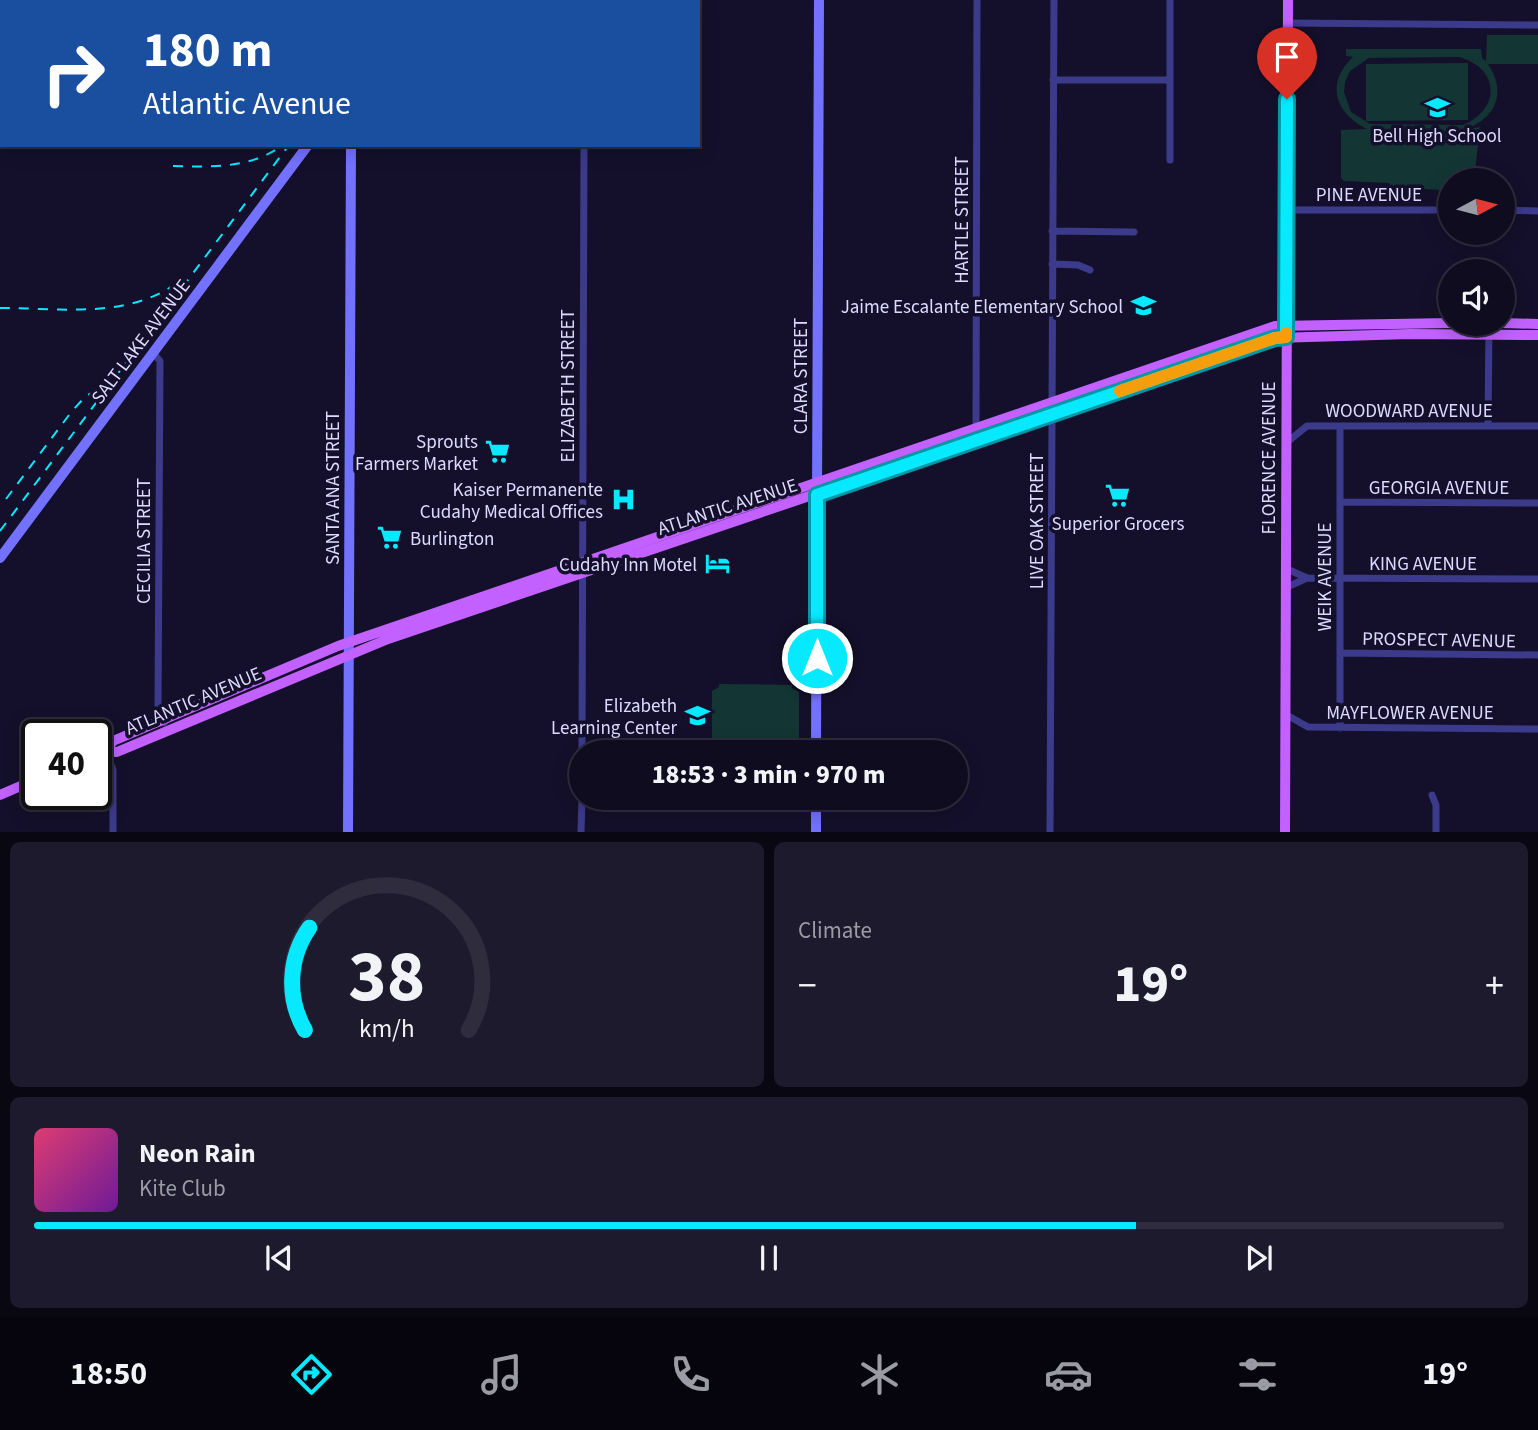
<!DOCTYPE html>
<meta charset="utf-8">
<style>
:root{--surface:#0f0c20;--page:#1d1a2d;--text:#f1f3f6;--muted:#9b9ba5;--line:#2f2c3e;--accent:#06e9ff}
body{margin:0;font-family:"Source Sans 3",sans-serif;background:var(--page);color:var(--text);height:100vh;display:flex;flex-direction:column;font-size:26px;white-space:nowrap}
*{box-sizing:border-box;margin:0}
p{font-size:23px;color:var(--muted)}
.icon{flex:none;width:38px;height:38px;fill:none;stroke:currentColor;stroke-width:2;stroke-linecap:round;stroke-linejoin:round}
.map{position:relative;height:832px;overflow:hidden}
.drawer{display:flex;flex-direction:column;gap:10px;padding:10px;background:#080712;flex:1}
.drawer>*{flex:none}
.top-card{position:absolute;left:0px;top:0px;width:700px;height:147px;box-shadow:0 4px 18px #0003,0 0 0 2px var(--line);background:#1a4fa0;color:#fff;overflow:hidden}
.needle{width:46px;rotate:83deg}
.controls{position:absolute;left:1438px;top:168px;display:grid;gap:14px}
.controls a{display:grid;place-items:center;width:77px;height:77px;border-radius:50%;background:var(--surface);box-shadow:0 4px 18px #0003,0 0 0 2px var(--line);font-size:35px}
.speed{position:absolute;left:21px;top:719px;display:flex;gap:14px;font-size:35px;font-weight:700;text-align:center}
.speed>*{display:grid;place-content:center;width:91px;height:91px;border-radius:50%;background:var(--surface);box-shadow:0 4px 18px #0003,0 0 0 2px var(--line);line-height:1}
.speed .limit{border:4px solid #111;border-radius:10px;background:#fff;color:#111}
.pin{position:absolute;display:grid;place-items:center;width:60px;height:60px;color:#fff;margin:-72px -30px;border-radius:50% 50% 50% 0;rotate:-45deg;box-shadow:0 0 7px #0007}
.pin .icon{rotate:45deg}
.me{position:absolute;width:77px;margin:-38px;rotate:0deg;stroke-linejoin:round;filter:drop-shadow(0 0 5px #0008)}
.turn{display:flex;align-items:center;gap:24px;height:147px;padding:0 28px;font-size:32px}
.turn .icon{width:91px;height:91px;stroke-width:2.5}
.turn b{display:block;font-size:49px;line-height:60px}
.big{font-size:52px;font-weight:800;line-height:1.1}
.drawer .card{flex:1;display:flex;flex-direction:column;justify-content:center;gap:10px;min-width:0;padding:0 24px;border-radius:10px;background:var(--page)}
.drawer .dial{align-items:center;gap:0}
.dial svg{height:182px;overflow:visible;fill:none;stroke:var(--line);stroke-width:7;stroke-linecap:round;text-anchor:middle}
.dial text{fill:var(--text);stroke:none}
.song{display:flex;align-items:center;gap:21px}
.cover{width:84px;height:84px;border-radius:10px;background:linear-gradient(135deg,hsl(340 70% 55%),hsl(280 70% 35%))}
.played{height:7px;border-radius:4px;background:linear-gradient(90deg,var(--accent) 75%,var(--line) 75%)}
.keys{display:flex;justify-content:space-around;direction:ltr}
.heat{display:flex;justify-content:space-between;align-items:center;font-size:38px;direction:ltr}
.drawer .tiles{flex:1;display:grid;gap:10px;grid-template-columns:1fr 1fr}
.card:last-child{grid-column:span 2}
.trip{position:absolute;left:569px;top:740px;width:399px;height:70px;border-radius:35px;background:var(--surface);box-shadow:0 4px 18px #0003,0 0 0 2px var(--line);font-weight:800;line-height:70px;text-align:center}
.tabs{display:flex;height:112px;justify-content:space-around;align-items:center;background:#06050d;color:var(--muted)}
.tabs .icon{width:49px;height:49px}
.tabs .selected{color:var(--accent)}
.tabs b{font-size:32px;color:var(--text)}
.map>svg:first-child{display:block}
.green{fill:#133634;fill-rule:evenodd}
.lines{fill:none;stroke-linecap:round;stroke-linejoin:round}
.street{stroke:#3c3a8b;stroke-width:7}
.secondary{stroke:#7371ff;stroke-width:10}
.primary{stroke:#c261ff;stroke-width:10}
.rail{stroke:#06e9ff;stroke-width:2;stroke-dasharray:10 9;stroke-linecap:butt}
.route-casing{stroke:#0497a6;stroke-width:18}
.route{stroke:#06e9ff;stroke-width:12}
.slow{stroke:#f59e0b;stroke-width:12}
.labels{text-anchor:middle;stroke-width:7;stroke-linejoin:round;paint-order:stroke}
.poi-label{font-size:19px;fill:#dedaff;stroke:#14102b;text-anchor:end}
.street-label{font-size:19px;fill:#dedaff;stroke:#14102b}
</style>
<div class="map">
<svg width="1538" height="832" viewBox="0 0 1538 832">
<rect width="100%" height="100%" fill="#14102b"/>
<path class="green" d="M1487,35H1538V64H1488C1509,96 1493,121 1460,131L1480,127L1474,180H1451V191L1390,186L1389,183L1344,181L1341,178V130L1367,129C1335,113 1325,83 1353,57L1346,56V49H1481L1482,58L1486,61ZM1459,57C1500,68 1501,109 1463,125L1370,124L1351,112L1344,92L1345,82L1350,71L1369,58Z
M1468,63V120L1366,121V64Z
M719,684L792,685V688L799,692V752H712V691L719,687Z"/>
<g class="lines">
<path class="street" d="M585,2V0
M1287,23L1538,25
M1053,80H1170
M1170,160V0
M1287,210H1451
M1503,210L1538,211
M1052,231L1134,232
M1052,264L1078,265L1090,270
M154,354L160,361L158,707L164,723
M1488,425L1489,324
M976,430L977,0
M1286,443L1307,426H1538
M1340,502L1538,503
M1285,568L1307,578L1538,579
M1285,588L1307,578
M1340,653L1538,655
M1285,714L1308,727L1538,729
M1340,728V426
M106,751L113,770V832
M582,752L584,145
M1432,795L1436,805V832
M581,832L582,798
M1050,832L1054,0"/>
<path class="secondary" d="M352,2V0
M374,2L375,0
M415,2L417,0
M0,558L308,145
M816,752L819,0
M348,832L351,145
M816,832V798"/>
<path class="primary" d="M1503,323L1538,324
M106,751L113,741L338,646L1275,326L1451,323
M96,755L106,751L117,752L388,639L1275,338L1410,334L1538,335
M0,795L37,779
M1285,832L1288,0"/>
<path class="rail" d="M394,2L396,0
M0,36H2
M0,91H2
M0,143H2
M173,166C211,167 250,169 283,145
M0,308C61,308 132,320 182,279
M6,499L72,411L85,397L106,383
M0,531L289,145"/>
</g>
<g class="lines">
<defs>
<path id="route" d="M817,658V495L1275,338L1286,337L1287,99"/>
</defs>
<use href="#route" class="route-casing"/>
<use href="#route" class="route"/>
<path class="slow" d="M1120,391L1275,338L1286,337V333"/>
</g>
<defs>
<symbol id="school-bare" viewBox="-9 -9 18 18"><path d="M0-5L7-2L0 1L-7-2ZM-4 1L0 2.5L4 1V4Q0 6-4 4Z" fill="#06e9ff" stroke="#14102b" stroke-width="2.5" paint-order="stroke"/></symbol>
<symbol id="supermarket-bare" viewBox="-9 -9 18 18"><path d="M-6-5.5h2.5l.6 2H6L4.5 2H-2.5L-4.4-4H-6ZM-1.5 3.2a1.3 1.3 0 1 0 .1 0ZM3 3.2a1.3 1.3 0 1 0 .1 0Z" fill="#06e9ff" stroke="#14102b" stroke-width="2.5" paint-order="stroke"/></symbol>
<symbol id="hospital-bare" viewBox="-9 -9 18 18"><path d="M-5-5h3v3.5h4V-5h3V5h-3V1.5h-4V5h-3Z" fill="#06e9ff" stroke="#14102b" stroke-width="2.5" paint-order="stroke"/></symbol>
<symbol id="hotel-bare" viewBox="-9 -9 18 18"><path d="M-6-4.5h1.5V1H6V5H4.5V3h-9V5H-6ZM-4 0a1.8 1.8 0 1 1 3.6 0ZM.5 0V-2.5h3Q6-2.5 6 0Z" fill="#06e9ff" stroke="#14102b" stroke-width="2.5" paint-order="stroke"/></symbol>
</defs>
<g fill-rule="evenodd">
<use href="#school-bare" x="1420" y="90" width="35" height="35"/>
<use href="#school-bare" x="1126" y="288" width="35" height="35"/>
<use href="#supermarket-bare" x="480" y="434" width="35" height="35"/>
<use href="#supermarket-bare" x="1100" y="478" width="35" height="35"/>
<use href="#hospital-bare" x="606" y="482" width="35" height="35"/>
<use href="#supermarket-bare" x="372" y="520" width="35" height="35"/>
<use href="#hotel-bare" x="700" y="546" width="35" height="35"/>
<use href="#school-bare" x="680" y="698" width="35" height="35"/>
</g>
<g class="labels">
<g class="poi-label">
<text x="1437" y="142" text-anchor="middle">Bell High School</text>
<text x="1123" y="313">Jaime Escalante Elementary School</text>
<text x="478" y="448">Sprouts<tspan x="478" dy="22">Farmers Market</tspan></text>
<text x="603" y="496">Kaiser Permanente<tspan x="603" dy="22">Cudahy Medical Offices</tspan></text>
<text x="1118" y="530" text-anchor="middle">Superior Grocers</text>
<text x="410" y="545" text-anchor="start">Burlington</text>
<text x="697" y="571">Cudahy Inn Motel</text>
<text x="677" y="712">Elizabeth<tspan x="677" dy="22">Learning Center</tspan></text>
</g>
<g class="street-label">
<text x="1369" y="201">PINE AVENUE</text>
<text transform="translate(961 220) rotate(-90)" y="7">HARTLE STREET</text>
<text transform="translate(140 341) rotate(-53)" y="7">SALT LAKE AVENUE</text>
<text transform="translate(800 376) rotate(-90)" y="7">CLARA STREET</text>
<text transform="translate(567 386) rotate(-90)" y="7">ELIZABETH STREET</text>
<text x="1409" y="417">WOODWARD AVENUE</text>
<text transform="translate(1268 458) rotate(-90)" y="7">FLORENCE AVENUE</text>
<text x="1439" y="494">GEORGIA AVENUE</text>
<text transform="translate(332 488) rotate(-90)" y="7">SANTA ANA STREET</text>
<text transform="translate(727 506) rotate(-18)" y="7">ATLANTIC AVENUE</text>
<text transform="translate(1036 521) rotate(-90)" y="7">LIVE OAK STREET</text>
<text transform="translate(143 541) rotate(-90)" y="7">CECILIA STREET</text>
<text x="1423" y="570">KING AVENUE</text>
<text transform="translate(1324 577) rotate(-90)" y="7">WEIK AVENUE</text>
<text transform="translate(1439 639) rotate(1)" y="7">PROSPECT AVENUE</text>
<text transform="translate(193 700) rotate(-23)" y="7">ATLANTIC AVENUE</text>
<text x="1410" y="719">MAYFLOWER AVENUE</text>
</g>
</g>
</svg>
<div class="controls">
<a><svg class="needle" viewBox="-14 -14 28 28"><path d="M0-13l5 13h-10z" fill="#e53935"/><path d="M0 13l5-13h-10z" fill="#9b9ba5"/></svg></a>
<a><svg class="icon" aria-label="sound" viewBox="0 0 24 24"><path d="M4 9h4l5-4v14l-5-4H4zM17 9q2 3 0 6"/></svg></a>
</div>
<div class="speed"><div class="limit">40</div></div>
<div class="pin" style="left:1287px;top:99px;background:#d93025"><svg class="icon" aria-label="arrive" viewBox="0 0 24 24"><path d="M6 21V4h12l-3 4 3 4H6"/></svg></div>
<svg class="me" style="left:817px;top:658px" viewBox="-20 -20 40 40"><circle r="17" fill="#06e9ff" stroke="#fff" stroke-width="3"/><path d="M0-11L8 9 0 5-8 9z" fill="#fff"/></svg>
<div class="trip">18:53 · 3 min · 970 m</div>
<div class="top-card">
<div class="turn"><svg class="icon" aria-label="right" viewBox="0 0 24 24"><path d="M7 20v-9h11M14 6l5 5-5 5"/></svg><div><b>180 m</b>Atlantic Avenue</div></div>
</div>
</div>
<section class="drawer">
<div class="tiles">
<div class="card dial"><svg viewBox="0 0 100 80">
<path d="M14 69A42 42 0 1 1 86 69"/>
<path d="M14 69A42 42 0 0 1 16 24" stroke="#06e9ff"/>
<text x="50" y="56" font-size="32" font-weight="700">38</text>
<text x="50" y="72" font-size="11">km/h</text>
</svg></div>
<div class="card"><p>Climate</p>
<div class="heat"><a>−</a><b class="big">19°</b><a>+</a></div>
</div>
<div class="card">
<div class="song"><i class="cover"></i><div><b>Neon Rain</b><p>Kite Club</p></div></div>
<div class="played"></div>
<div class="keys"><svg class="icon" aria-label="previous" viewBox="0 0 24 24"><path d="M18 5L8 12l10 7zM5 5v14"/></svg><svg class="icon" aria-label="pause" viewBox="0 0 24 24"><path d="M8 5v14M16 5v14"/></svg><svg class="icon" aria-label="next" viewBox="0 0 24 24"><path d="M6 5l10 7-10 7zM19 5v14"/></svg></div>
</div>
</div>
</section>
<nav class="tabs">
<b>18:50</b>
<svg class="icon selected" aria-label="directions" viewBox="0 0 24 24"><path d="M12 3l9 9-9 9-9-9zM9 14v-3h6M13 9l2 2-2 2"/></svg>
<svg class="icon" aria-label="music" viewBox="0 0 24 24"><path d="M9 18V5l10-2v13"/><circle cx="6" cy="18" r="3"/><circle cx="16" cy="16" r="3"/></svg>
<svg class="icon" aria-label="phone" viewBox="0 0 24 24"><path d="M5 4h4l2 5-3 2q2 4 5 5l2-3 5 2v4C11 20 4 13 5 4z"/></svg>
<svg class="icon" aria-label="climate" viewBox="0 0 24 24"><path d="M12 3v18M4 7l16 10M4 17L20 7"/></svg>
<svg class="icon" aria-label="car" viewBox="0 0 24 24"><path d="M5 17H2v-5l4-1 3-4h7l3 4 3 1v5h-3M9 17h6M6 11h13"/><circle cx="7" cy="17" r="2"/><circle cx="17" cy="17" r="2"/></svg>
<svg class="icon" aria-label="filters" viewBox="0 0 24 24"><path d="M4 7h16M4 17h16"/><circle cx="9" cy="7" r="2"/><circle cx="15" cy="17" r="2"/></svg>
<b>19°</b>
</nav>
